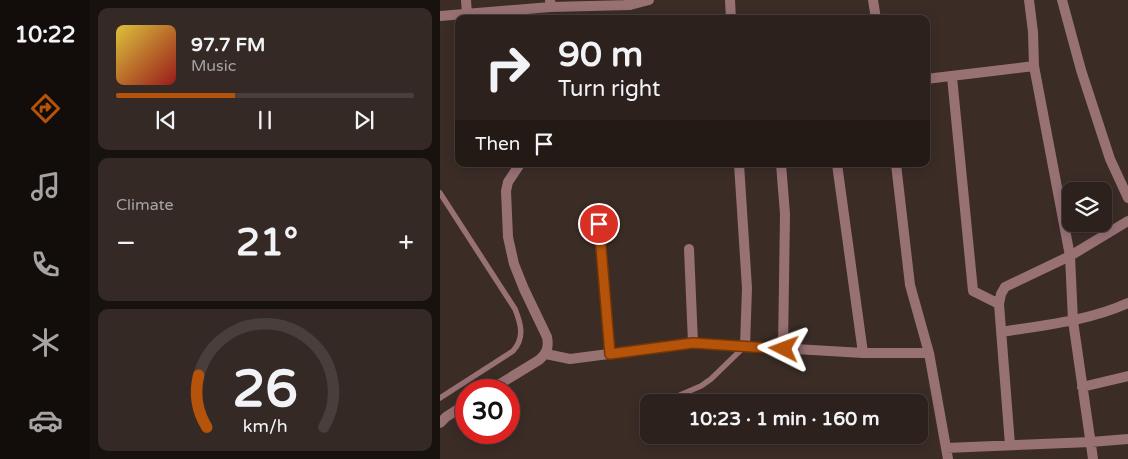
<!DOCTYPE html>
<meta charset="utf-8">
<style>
:root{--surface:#2c211c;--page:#342925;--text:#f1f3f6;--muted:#a6a3a3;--line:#483e3b;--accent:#b45309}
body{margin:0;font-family:"Varela Round",sans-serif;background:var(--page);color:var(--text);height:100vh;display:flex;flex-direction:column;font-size:19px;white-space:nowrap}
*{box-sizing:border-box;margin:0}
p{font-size:16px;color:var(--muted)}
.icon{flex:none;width:28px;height:28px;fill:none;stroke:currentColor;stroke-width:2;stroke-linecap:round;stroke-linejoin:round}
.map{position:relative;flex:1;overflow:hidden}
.details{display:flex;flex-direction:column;gap:8px;padding:8px;background:#18120f;width:350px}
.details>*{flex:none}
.guide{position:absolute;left:15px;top:15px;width:475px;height:152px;border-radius:10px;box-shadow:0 2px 12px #0003,0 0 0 1px var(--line);background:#2c211c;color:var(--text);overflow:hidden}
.fabs{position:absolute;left:622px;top:182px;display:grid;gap:10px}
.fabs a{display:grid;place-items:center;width:50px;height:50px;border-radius:10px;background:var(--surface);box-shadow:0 2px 12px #0003,0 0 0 1px var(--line);font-size:25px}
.speed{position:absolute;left:15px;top:379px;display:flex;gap:10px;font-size:25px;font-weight:700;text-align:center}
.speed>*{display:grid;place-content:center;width:65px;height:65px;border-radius:50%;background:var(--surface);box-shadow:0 2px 12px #0003,0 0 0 1px var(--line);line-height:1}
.speed .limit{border:8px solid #d22;background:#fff;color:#111}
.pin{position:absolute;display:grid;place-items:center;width:42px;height:42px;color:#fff;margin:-21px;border:2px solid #fff;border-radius:50%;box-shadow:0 1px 5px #0007}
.me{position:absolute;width:55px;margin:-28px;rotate:273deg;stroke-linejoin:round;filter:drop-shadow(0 0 4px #0008)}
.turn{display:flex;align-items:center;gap:18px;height:105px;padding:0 20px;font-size:22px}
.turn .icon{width:65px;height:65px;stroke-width:2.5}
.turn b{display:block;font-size:35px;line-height:42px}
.then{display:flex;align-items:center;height:48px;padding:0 20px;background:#0003;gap:10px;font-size:19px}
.big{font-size:38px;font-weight:700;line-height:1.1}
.details .card{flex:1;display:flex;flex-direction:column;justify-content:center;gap:8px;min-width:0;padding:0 18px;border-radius:10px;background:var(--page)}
.details .dial{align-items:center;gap:0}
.dial svg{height:130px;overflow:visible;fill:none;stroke:var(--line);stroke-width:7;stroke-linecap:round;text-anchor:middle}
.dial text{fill:var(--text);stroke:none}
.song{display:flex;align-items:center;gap:15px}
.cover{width:60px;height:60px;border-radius:8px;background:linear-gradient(135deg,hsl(50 70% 55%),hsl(0 70% 35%))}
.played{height:5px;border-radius:2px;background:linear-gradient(90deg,var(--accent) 40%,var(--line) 40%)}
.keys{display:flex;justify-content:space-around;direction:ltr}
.heat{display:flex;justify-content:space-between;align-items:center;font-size:28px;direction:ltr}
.trip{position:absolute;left:200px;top:394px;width:288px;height:50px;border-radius:10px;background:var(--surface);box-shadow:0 2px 12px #0003,0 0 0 1px var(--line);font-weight:700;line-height:50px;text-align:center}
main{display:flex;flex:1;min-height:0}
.tab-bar{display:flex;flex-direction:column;width:90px;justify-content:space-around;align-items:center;background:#120d0b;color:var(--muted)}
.tab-bar .icon{width:35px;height:35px}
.tab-bar .selected{color:var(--accent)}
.tab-bar b{font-size:22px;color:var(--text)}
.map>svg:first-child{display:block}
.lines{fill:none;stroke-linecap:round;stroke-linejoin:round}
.service{stroke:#987173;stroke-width:5.5}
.minor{stroke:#987173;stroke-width:10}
.route-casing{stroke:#753606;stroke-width:12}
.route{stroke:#b45309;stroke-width:9}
</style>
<main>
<nav class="tab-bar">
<b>10:22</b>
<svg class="icon selected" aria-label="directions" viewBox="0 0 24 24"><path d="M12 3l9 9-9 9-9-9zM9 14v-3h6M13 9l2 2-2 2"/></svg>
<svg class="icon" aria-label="music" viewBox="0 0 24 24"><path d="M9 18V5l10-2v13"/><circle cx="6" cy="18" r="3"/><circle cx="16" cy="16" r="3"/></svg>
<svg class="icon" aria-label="phone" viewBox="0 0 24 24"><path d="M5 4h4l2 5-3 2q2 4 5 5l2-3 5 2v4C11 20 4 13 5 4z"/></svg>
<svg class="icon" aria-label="climate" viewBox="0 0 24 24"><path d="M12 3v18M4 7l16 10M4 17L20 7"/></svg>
<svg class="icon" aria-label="car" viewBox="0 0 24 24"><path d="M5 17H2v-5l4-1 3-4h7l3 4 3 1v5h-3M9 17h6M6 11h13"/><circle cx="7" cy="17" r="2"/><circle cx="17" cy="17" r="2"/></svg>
</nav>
<section class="details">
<div class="card">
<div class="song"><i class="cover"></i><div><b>97.7 FM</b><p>Music</p></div></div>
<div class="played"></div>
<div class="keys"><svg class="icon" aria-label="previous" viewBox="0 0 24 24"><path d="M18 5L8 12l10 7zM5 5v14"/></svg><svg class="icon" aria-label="pause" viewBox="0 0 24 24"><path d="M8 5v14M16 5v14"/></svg><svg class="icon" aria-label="next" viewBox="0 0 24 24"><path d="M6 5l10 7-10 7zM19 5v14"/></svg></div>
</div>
<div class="card"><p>Climate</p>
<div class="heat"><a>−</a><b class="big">21°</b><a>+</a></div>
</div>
<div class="card dial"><svg viewBox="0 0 100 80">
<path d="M14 69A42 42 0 1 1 86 69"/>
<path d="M14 69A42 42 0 0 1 9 37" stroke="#b45309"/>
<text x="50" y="56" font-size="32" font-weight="700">26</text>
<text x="50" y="72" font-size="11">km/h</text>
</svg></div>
</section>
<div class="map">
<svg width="688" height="459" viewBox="0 0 688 459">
<rect width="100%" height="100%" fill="#3b2c26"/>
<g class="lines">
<path class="service" d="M0,193L75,309C81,324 85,338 73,351L0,398
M240,395L261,386L271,379L305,346"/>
<path class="minor" d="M26,0L27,15
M290,0L291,19
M433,0L436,19
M589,0L593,32L594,66L630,256L633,321L653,459
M622,0L641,70L670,159L688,198
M190,5L209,0
M111,7L190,5L189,0
M0,16L111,7L110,0
M512,77L533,291L559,304
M486,79L594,66
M299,164L307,288L305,346
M341,164L345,214L343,349
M397,164L423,353
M456,164L470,285L489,353L508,459
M159,224L170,353
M249,249L253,343
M561,332C604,325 648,321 688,303
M106,354L130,359L253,343L423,353H489
M642,387L688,376
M50,390L99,360C107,353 109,347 107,337L84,289L74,264L68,237L66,191L68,182L80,164
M0,423L6,417L26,404
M570,445L559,304L561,294L565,287L630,256L688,221
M506,448L651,442L688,439"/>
</g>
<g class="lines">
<defs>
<path id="route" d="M159,224L170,354L253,343L344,349"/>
</defs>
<use href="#route" class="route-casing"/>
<use href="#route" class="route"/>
</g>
</svg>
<div class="fabs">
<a><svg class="icon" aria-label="layers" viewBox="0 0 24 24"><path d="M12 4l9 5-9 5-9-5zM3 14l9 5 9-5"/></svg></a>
</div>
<div class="speed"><div class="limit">30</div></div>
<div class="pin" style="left:159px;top:224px;background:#d93025"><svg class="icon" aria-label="arrive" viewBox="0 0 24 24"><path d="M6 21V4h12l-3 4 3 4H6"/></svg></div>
<svg class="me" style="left:344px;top:349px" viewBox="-20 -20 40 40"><path d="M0-17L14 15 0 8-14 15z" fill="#b45309" stroke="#fff" stroke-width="4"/></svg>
<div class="trip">10:23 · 1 min · 160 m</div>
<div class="guide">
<div class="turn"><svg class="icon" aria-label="right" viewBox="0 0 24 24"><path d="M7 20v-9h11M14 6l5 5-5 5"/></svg><div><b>90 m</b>Turn right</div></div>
<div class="then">Then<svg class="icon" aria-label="arrive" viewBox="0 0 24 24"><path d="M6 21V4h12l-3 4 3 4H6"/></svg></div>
</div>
</div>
</main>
